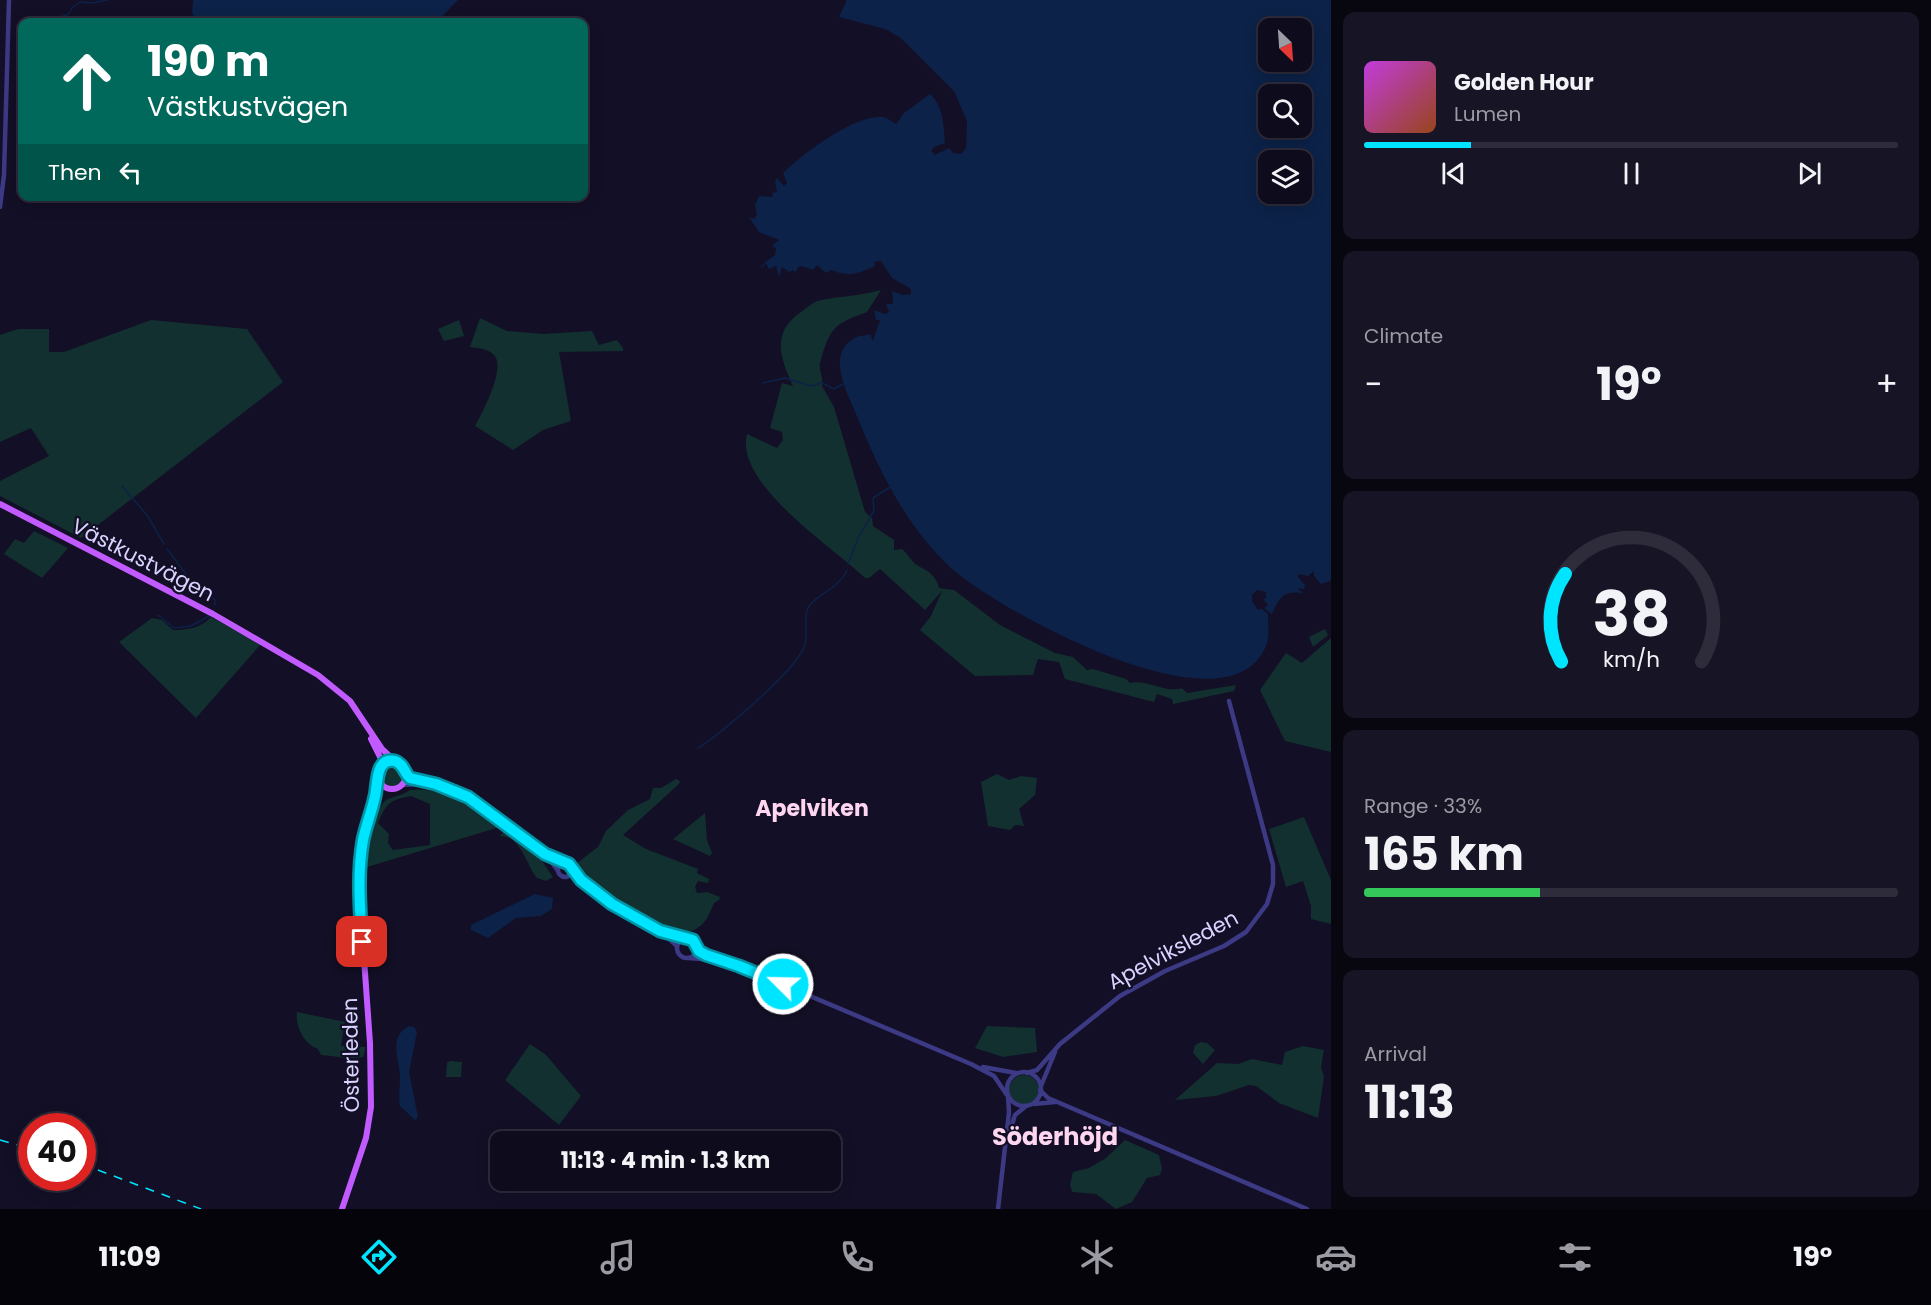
<!DOCTYPE html>
<meta charset="utf-8">
<style>
:root{--surface:#0e0b1c;--page:#171425;--text:#f1f3f6;--muted:#9b9ba3;--line:#2e2b3b;--accent:#00e5ff}
body{margin:0;font-family:Poppins,sans-serif;background:var(--page);color:var(--text);height:100vh;display:flex;flex-direction:column;font-size:22px;white-space:nowrap}
*{box-sizing:border-box;margin:0}
p{font-size:20px;color:var(--muted)}
.icon{flex:none;width:33px;height:33px;fill:none;stroke:currentColor;stroke-width:2;stroke-linecap:round;stroke-linejoin:round}
.map{position:relative;flex:1;overflow:hidden}
.details{display:flex;flex-direction:column;gap:12px;padding:12px;background:#08060f;width:600px}
.details>*{flex:none}
.top-card{position:absolute;left:18px;top:18px;width:570px;height:183px;border-radius:12px;box-shadow:0 3px 15px #0003,0 0 0 2px var(--line);background:#00695c;color:#fff;overflow:hidden}
.needle{width:39px;rotate:155deg}
.controls{position:absolute;left:1258px;top:18px;display:grid;gap:12px}
.controls a{display:grid;place-items:center;width:54px;height:54px;border-radius:12px;background:var(--surface);box-shadow:0 3px 15px #0003,0 0 0 2px var(--line);font-size:30px}
.speed{position:absolute;left:18px;top:1113px;display:flex;gap:12px;font-size:30px;font-weight:700;text-align:center}
.speed>*{display:grid;place-content:center;width:78px;height:78px;border-radius:50%;background:var(--surface);box-shadow:0 3px 15px #0003,0 0 0 2px var(--line);line-height:1}
.speed .limit{border:9px solid #d22;background:#fff;color:#111}
.pin{position:absolute;display:grid;place-items:center;width:51px;height:51px;color:#fff;margin:-26px;border-radius:12px;box-shadow:0 3px 9px #0006}
.me{position:absolute;width:66px;margin:-33px;rotate:293deg;stroke-linejoin:round;filter:drop-shadow(0 0 4px #0008)}
.turn{display:flex;align-items:center;gap:21px;height:126px;padding:0 30px;font-size:27px}
.turn .icon{width:78px;height:78px;stroke-width:2.5}
.turn b{display:block;font-size:42px;line-height:51px}
.then{display:flex;align-items:center;height:57px;padding:0 30px;background:#0003;gap:12px;font-size:22px}
.big{font-size:45px;font-weight:700;line-height:1.1}
.details .tile{flex:1;display:flex;flex-direction:column;justify-content:center;gap:9px;min-width:0;padding:0 21px;border-radius:12px;background:var(--page)}
.details .dial{align-items:center;gap:0}
.dial svg{height:156px;overflow:visible;fill:none;stroke:var(--line);stroke-width:7;stroke-linecap:round;text-anchor:middle}
.dial text{fill:var(--text);stroke:none}
.song{display:flex;align-items:center;gap:18px}
.cover{width:72px;height:72px;border-radius:9px;background:linear-gradient(135deg,hsl(290 70% 55%),hsl(20 70% 35%))}
.played{height:6px;border-radius:3px;background:linear-gradient(90deg,var(--accent) 20%,var(--line) 20%)}
.keys{display:flex;justify-content:space-around;direction:ltr}
.heat{display:flex;justify-content:space-between;align-items:center;font-size:33px;direction:ltr}
.charge{height:9px;border-radius:4px;background:linear-gradient(90deg,#34c759 33%,var(--line) 0)}
.trip{position:absolute;left:490px;top:1131px;width:351px;height:60px;border-radius:12px;background:var(--surface);box-shadow:0 3px 15px #0003,0 0 0 2px var(--line);font-weight:700;line-height:60px;text-align:center}
.dock{display:flex;height:96px;justify-content:space-around;align-items:center;background:#06040b;color:var(--muted)}
.dock .icon{width:42px;height:42px}
.dock .on{color:var(--accent)}
.dock b{font-size:27px;color:var(--text)}
main{display:flex;flex:1;min-height:0}
.map>svg:first-child{display:block}
.green{fill:#12302f;fill-rule:evenodd}
.water{fill:#0c2248;fill-rule:evenodd}
.lines{fill:none;stroke-linecap:round;stroke-linejoin:round}
.stream{stroke:#0c2248;stroke-width:1.5}
.minor{stroke:#3d3a85;stroke-width:4.5}
.major{stroke:#c25bff;stroke-width:6}
.rail{stroke:#00e5ff;stroke-width:1.5;stroke-dasharray:9 8;stroke-linecap:butt}
.route-casing{stroke:#0095a6;stroke-width:15}
.route{stroke:#00e5ff;stroke-width:10}
.labels{text-anchor:middle;stroke-width:4.5;stroke-linejoin:round;paint-order:stroke}
.street-label{font-size:21px;fill:#d9d4ff;stroke:#130f26}
.neighbourhood-label{font-size:22px;font-weight:bold;fill:#ffd6f0;stroke:#130f26}
.quarter-label{font-size:24px;font-weight:bold;fill:#ffd6f0;stroke:#130f26}
</style>
<main>
<div class="map">
<svg width="1331" height="1209" viewBox="0 0 1331 1209">
<rect width="100%" height="100%" fill="#130f26"/>
<path class="green" d="M881,290L867,312C834,324 830,327 820,363C818,369 824,378 822,386L834,407L865,512L872,518L873,526L894,540V550L902,549C908,554 912,563 920,567C930,572 936,576 939,588L954,590L1000,625L1055,653L1073,657L1087,670L1093,669L1126,679L1130,683C1148,679 1165,694 1182,688L1187,693L1236,685L1234,691L1173,704L1172,699L1157,694L1154,702L1065,679L1059,662L1038,659L1033,675L975,676L920,630L931,616L942,591L925,610L880,569L869,578H865C833,547 734,484 747,434L777,448L783,440L782,432L770,428L782,383L793,386C780,358 771,332 801,312C807,308 814,301 821,300C843,296 859,296 881,290Z
M480,318L507,331L543,334L592,331L599,345L617,340L623,348V351L559,352L571,421L543,430L513,450L475,426C483,412 503,373 496,358C492,349 478,348 470,347Z
M151,320L247,329L283,382L81,538L0,496V481L49,456L31,428L0,442V335L18,329H49V352H64Z
M459,320L464,336L444,341L438,329Z
M34,531L68,548L42,578L4,554L15,539L24,543Z
M211,617L261,644L196,718L119,642L152,618L162,620L173,630C188,630 201,628 211,617Z
M1325,629L1328,635L1313,647L1309,637Z
M1331,638V752L1285,741L1260,690L1286,653L1302,663Z
M380 776a12 12 0 1 1 24 0a12 12 0 1 1-24 0Z
M997,774L1009,780L1021,776L1037,778L1035,795L1019,809L1024,826L1015,825L1010,830L988,826L981,782Z
M676,779L680,781L679,784L623,835L646,849L698,869L697,873L709,879L708,883L698,881L695,887L697,893L707,892L720,897L719,900L714,903C709,914 705,927 691,931C665,939 589,886 577,863L598,847L606,831L628,810L650,799L653,788H661Z
M410,790C439,786 483,804 500,827L367,867C368,851 372,807 388,799C396,796 403,795 410,790ZM411,796L430,804V845L393,850L388,843L389,834L378,823C387,803 389,800 411,796Z
M705,813L707,840L712,853L710,856L673,839Z
M1304,817L1331,880V924L1311,919V906L1303,881L1286,887L1269,829Z
M505,830L542,861L553,877L546,881L537,878C526,865 521,836 500,836Z
M297,1012L345,1022L341,1046L366,1047L363,1057C348,1060 336,1056 321,1055L318,1049C304,1044 295,1026 297,1012Z
M987,1026L1035,1028L1037,1052L1003,1057L975,1048Z
M1201,1042L1207,1043L1215,1050L1203,1064L1193,1053L1195,1045Z
M530,1044L546,1055L581,1096L559,1125L505,1080Z
M1303,1046L1324,1050L1321,1067L1324,1077L1318,1118L1279,1103L1256,1086L1249,1085L1216,1096L1175,1100L1217,1063L1238,1064L1252,1059L1282,1065L1285,1052Z
M450,1061L462,1062L461,1077H446L447,1063Z
M1009 1090a15 15 0 1 1 30 0a15 15 0 1 1-30 0Z
M1125,1140L1159,1155L1162,1169L1160,1175L1147,1178L1132,1202L1116,1209L1096,1194L1072,1192L1070,1185L1073,1172L1089,1168L1106,1158Z"/>
<path class="water" d="M193,0H458L437,22H195L192,12Z
M847,0H1331V581L1321,584L1314,576V571L1308,576L1299,574L1298,577L1305,585L1304,589L1297,588L1303,593C1283,590 1279,598 1272,614L1264,608L1268,605L1263,599L1266,598V592L1257,590L1252,595V601L1258,610L1262,609L1268,614C1268,625 1270,635 1266,646C1228,739 996,609 950,567C905,525 879,470 856,414C847,392 824,352 857,337C861,335 865,336 870,334L873,341L880,320H876L874,310L885,314L889,312L886,304H893L892,291L903,295L911,294V289L892,278L881,261L874,262L875,266C858,273 851,278 831,270L826,273L817,265L813,270L802,266L798,267L795,274L794,270L789,272L782,267L779,277L776,266L769,269L766,263L761,268L760,266L762,267L763,264L775,255L776,248L772,246L779,240L759,232L749,217L754,219L757,215L755,205L759,196L773,197L772,193L777,192L775,181L777,178L784,186L787,183L783,173C804,153 850,118 879,117C885,116 891,121 896,124L904,113L930,94C943,105 944,127 945,143L934,147L931,151L935,155L949,148L953,153L961,154L966,148L967,121L954,91L901,38L885,29L839,17ZM1302,28V62H1269V28ZM1302,94V128H1269V94ZM1302,160V194H1269V160Z
M535,894L553,898L552,909L541,916L516,918L488,938L471,930V925Z
M409,1026L414,1027L417,1032L409,1072L418,1117L415,1120L400,1106C398,1097 400,1087 400,1078C400,1058 387,1038 409,1026Z"/>
<g class="lines">
<path class="stream" d="M51,20L69,14L72,8L80,2L92,3L107,0
M763,383L785,378L811,386L822,383L834,389L843,384
M122,486L147,515L164,544
M167,549L186,574L191,587L208,594L215,600V605
M848,564L859,536L874,511L873,498L892,486
M158,615L174,628L191,626L209,616
M698,748C721,734 800,667 805,644C808,632 803,620 808,608C813,596 838,590 847,570"/>
<path class="minor" d="M0,207L4,175L9,0
M406,774C414,782 442,785 454,790C479,800 545,848 558,871
M402,785L421,784
M547,855L564,863
M558 870a7 7 0 1 1 14 0a7 7 0 1 1-14 0Z
M573,868C589,899 652,931 685,938
M664,934L677,946
M677 948a10 10 0 1 1 20 0a10 10 0 1 1-20 0Z
M697,948L706,955L739,966L971,1064L994,1076L1007,1095
M688,958L716,960
M983,1067L1016,1073
M1007 1089a17 17 0 1 1 34 0a17 17 0 1 1-34 0Z
M1027,1073L1037,1070L1060,1044L1120,996L1165,971L1224,946L1246,932L1267,904L1273,884V865L1229,701
M1041,1086L1055,1052
M1040,1090L1048,1098L1307,1209
M1034,1104L1055,1102
M1010,1131L1015,1115L1025,1107
M998,1209L1009,1112L1008,1096"/>
<path class="major" d="M0,504L213,614L318,675L350,701L382,749L395,761
M371,739L381,759L380,767
M378 775a14 14 0 1 1 28 0a14 14 0 1 1-28 0Z
M342,1209L366,1138L371,1107L370,1043L359,888L363,837L374,799L378,775"/>
<path class="rail" d="M0,1140L32,1149
M82,1164L201,1209"/>
</g>
<g class="lines">
<defs>
<path id="route" d="M362,942C360,908 357,874 363,840C366,825 372,811 375,796C378,784 375,757 395,761C404,764 404,773 410,778L436,784L468,797L545,854L569,864L581,880L612,904L660,931L693,940L699,951L706,955L739,966L783,984"/>
</defs>
<use href="#route" class="route-casing"/>
<use href="#route" class="route"/>
</g>
<g class="labels">
<g class="street-label">
<text transform="translate(143 560) rotate(27)" y="7">Västkustvägen</text>
<text transform="translate(1173 950) rotate(-28)" y="7">Apelviksleden</text>
<text transform="translate(351 1055) rotate(-91)" y="7">Österleden</text>
</g>
<g class="neighbourhood-label">
<text x="812" y="816">Apelviken</text>
</g>
<g class="quarter-label">
<text x="1055" y="1145">Söderhöjd</text>
</g>
</g>
</svg>
<div class="controls">
<a><svg class="needle" viewBox="-14 -14 28 28"><path d="M0-13l5 13h-10z" fill="#e53935"/><path d="M0 13l5-13h-10z" fill="#9b9ba3"/></svg></a>
<a><svg class="icon" aria-label="search" viewBox="0 0 24 24"><circle cx="10" cy="10" r="6"/><path d="M15 15l6 6"/></svg></a>
<a><svg class="icon" aria-label="layers" viewBox="0 0 24 24"><path d="M12 4l9 5-9 5-9-5zM3 14l9 5 9-5"/></svg></a>
</div>
<div class="speed"><div class="limit">40</div></div>
<div class="pin" style="left:362px;top:942px;background:#d93025"><svg class="icon" aria-label="arrive" viewBox="0 0 24 24"><path d="M6 21V4h12l-3 4 3 4H6"/></svg></div>
<svg class="me" style="left:783px;top:984px" viewBox="-20 -20 40 40"><circle r="17" fill="#00e5ff" stroke="#fff" stroke-width="3"/><path d="M0-11L8 9 0 5-8 9z" fill="#fff"/></svg>
<div class="trip">11:13 · 4 min · 1.3 km</div>
<div class="top-card">
<div class="turn"><svg class="icon" aria-label="ahead" viewBox="0 0 24 24"><path d="M12 20V5M6 11l6-6 6 6"/></svg><div><b>190 m</b>Västkustvägen</div></div>
<div class="then">Then<svg class="icon" aria-label="left" viewBox="0 0 24 24"><path d="M17 20v-9H6M10 6l-5 5 5 5"/></svg></div>
</div>
</div>
<section class="details">
<div class="tile">
<div class="song"><i class="cover"></i><div><b>Golden Hour</b><p>Lumen</p></div></div>
<div class="played"></div>
<div class="keys"><svg class="icon" aria-label="previous" viewBox="0 0 24 24"><path d="M18 5L8 12l10 7zM5 5v14"/></svg><svg class="icon" aria-label="pause" viewBox="0 0 24 24"><path d="M8 5v14M16 5v14"/></svg><svg class="icon" aria-label="next" viewBox="0 0 24 24"><path d="M6 5l10 7-10 7zM19 5v14"/></svg></div>
</div>
<div class="tile"><p>Climate</p>
<div class="heat"><a>−</a><b class="big">19°</b><a>+</a></div>
</div>
<div class="tile dial"><svg viewBox="0 0 100 80">
<path d="M14 69A42 42 0 1 1 86 69"/>
<path d="M14 69A42 42 0 0 1 16 24" stroke="#00e5ff"/>
<text x="50" y="56" font-size="32" font-weight="700">38</text>
<text x="50" y="72" font-size="11">km/h</text>
</svg></div>
<div class="tile"><p>Range · 33%</p><b class="big">165 km</b><div class="charge"></div></div>
<div class="tile"><p>Arrival</p><b class="big">11:13</b></div>
</section>
</main>
<nav class="dock">
<b>11:09</b>
<svg class="icon on" aria-label="directions" viewBox="0 0 24 24"><path d="M12 3l9 9-9 9-9-9zM9 14v-3h6M13 9l2 2-2 2"/></svg>
<svg class="icon" aria-label="music" viewBox="0 0 24 24"><path d="M9 18V5l10-2v13"/><circle cx="6" cy="18" r="3"/><circle cx="16" cy="16" r="3"/></svg>
<svg class="icon" aria-label="phone" viewBox="0 0 24 24"><path d="M5 4h4l2 5-3 2q2 4 5 5l2-3 5 2v4C11 20 4 13 5 4z"/></svg>
<svg class="icon" aria-label="climate" viewBox="0 0 24 24"><path d="M12 3v18M4 7l16 10M4 17L20 7"/></svg>
<svg class="icon" aria-label="car" viewBox="0 0 24 24"><path d="M5 17H2v-5l4-1 3-4h7l3 4 3 1v5h-3M9 17h6M6 11h13"/><circle cx="7" cy="17" r="2"/><circle cx="17" cy="17" r="2"/></svg>
<svg class="icon" aria-label="filters" viewBox="0 0 24 24"><path d="M4 7h16M4 17h16"/><circle cx="9" cy="7" r="2"/><circle cx="15" cy="17" r="2"/></svg>
<b>19°</b>
</nav>
